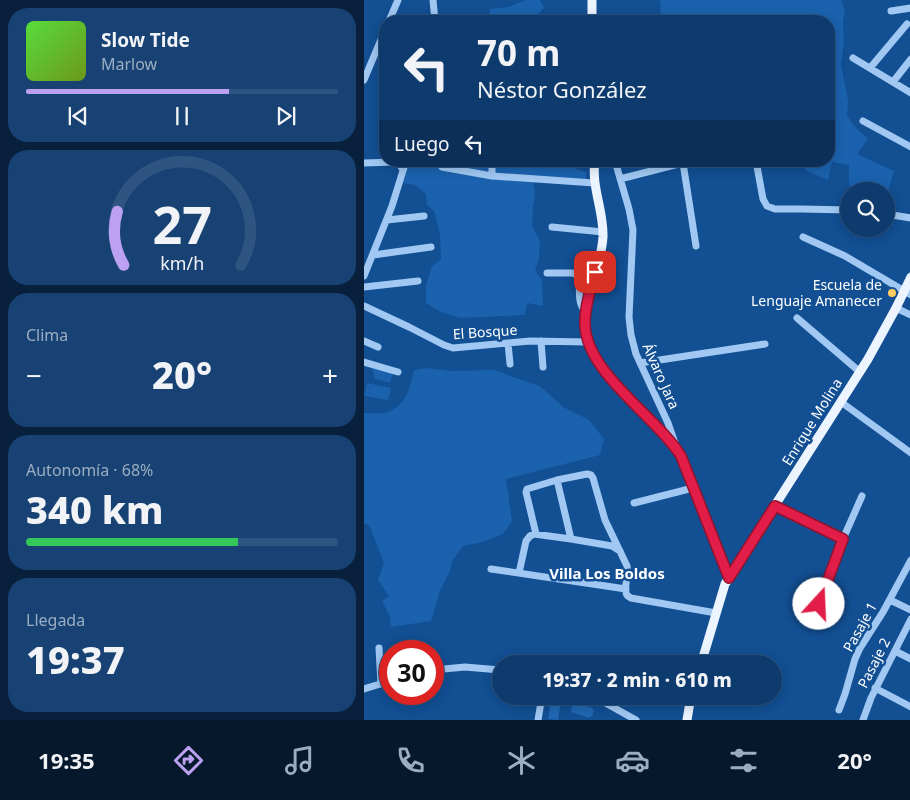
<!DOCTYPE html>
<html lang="es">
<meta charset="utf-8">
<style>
:root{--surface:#0e3b6e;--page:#174273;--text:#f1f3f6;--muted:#9badc2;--line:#2e5581;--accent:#bca0f2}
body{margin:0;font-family:"Noto Sans",sans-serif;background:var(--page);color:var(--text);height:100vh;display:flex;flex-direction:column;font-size:19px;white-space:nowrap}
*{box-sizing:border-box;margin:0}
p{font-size:16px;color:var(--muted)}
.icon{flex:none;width:28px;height:28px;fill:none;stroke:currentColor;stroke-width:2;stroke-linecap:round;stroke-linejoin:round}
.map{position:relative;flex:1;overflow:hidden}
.sheet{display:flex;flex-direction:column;gap:8px;padding:8px;background:#08203c;width:364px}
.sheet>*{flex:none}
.hud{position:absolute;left:15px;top:15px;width:456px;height:152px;border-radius:20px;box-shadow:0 2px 12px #0003,0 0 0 1px var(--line);background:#0e3b6e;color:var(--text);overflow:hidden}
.fabs{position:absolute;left:476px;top:182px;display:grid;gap:10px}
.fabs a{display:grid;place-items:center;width:55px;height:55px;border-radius:50%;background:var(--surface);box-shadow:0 2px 12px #0003,0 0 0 1px var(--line);font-size:25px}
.speed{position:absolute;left:15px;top:640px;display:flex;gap:10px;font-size:25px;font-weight:700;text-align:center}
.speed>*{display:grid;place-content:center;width:65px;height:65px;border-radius:50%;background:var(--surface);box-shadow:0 2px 12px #0003,0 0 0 1px var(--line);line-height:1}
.speed .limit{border:8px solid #d22;background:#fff;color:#111}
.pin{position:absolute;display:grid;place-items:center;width:42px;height:42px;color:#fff;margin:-21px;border-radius:10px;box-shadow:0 2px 8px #0006}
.me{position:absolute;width:55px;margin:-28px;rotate:20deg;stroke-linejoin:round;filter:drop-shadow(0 0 4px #0008)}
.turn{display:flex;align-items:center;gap:18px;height:105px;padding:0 15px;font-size:22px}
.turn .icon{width:65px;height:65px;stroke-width:2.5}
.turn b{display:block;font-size:35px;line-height:42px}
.then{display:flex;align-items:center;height:48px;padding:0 15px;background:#0003;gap:10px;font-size:19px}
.big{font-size:38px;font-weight:800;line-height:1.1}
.sheet .tile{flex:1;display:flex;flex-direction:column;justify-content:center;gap:8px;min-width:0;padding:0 18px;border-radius:20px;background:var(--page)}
.sheet .dial{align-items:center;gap:0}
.dial svg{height:130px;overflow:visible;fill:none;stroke:var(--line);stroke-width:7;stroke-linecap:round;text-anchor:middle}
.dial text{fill:var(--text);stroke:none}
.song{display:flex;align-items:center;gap:15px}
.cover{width:60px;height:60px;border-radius:8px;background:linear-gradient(135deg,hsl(110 70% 55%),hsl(80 70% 35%))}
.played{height:5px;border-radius:2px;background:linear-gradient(90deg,var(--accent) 65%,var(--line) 65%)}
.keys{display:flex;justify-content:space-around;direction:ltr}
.heat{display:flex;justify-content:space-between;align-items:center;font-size:28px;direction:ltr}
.charge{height:8px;border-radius:4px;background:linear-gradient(90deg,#34c759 68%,var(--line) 0)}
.trip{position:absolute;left:128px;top:655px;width:290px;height:50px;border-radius:25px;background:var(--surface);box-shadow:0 2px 12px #0003,0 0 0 1px var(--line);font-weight:800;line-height:50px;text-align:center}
.tab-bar{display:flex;height:80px;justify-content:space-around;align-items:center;background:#06182c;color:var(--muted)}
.tab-bar .icon{width:35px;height:35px}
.tab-bar .current{color:var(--accent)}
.tab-bar b{font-size:22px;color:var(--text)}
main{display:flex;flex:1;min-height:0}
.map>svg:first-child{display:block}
.green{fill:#1a62ae}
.building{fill:#2067b3}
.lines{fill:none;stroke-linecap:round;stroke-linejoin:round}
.minor{stroke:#a0c8f2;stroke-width:7}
.major{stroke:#ebf4ff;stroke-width:9}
.route-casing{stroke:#92132f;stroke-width:12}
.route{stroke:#e11d48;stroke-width:9}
.poi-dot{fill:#ffcc61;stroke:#124f93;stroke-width:2}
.labels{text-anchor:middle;stroke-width:5;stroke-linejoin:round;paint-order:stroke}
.poi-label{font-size:14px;fill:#fff;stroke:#124f93;text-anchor:end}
.street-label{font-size:14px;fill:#fff;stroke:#124f93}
.neighbourhood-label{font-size:15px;font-weight:bold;fill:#fff;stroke:#124f93}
</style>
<main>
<section class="sheet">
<div class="tile">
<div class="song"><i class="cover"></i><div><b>Slow Tide</b><p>Marlow</p></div></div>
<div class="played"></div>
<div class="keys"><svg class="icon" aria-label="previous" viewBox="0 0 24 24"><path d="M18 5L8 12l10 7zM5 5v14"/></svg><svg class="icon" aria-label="pause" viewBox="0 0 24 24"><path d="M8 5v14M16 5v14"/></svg><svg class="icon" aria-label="next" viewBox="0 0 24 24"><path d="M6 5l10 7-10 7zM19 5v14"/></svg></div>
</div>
<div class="tile dial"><svg viewBox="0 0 100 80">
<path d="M14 69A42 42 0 1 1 86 69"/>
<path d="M14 69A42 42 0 0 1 10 36" stroke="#bca0f2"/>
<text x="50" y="56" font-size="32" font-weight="700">27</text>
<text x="50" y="72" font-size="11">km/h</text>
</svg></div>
<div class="tile"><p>Clima</p>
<div class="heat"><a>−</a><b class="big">20°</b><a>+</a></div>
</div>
<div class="tile"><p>Autonomía · 68%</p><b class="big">340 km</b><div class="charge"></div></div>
<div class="tile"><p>Llegada</p><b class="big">19:37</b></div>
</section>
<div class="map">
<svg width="547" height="720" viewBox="0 0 547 720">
<rect width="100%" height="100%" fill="#124f93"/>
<path class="green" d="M162,0H176L180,8L174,14L177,21H125L126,9L144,7Z
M296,0H477L481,11L479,21L480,44L477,63L484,101L483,116L490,126L504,139L493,154L530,171L523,194L522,191H510L485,186V165L468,162L464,180L441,170V161H465V21H297Z
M45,161H203L214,170L222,172V182L169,180L171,195L169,206L168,226L176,241L175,258L171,270L178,280L179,306L163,303L161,315L96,318L77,312L62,303V285L68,266L77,259L76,236L74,225L70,211L63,205L62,194L51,185L39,183Z
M8,367L29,373L26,383L11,379Z
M63,368L86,371L130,370L175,386L184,393L199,407L225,420L240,439L236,455L142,479L148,521L139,534L119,542L99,546L89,560L85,573L76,591L67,621L27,627L26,617L18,601L25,596L14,580L20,563L5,525L0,524V413C6,413 14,414 20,413C41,408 46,389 50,370Z
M3,383L27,388L24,400L0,396Z"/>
<path class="building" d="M189,698L195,699V701H197L194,720L184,719L187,700H189Z
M210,702L229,708L228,710H230L228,716H227L226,718L207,712L208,710H207L208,704L210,705Z"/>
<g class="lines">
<path class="minor" d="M69,0L71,21
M527,11L547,8
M25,21L34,0
M489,58L547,93
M506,68L543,24
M0,80L21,30
M529,82L547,59
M499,121L547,147
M251,161L265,209L269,230L265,317L267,335L272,354L304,423L313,449
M392,161L399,199L403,206L411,209H438L485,210
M0,163L31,162L36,165L39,170
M319,163L332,246
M78,167L128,176L230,183
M128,176V161
M256,179L326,161
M522,214L547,218
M23,220L60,216
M188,227L239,232
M439,237L481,256L547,295
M9,255L67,247
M183,273H209L214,276C218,289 211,299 222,313
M0,276L28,206L42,161
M0,287L54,281
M0,306L45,327L80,345L89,348L166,341L224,342
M532,308L547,315
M433,318L496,372
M0,341L14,347
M177,341L179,367
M144,343L146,364
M0,362L34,372
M276,363L401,344
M477,402L547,453
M193,480L207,539
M270,503L329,488
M411,507L479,539
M172,534L162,492L163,489L193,480L223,474L227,475L229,478L241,520L263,566C265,576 260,585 262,592C262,596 264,596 267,598L352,613
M127,569L262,589
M155,573L162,541L166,536L170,534L207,539L248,546L256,551
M526,600L547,610
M449,620L479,539L498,496
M41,646V651
M15,648L17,684
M531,651L547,659
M69,670L101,667L136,670
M511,688L547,707
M0,689L26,681
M229,696L272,720
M475,710L481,694L491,659L496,648L519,612L547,560
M174,720L178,696
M499,720L507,698L547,619"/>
<path class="major" d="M228,21V0
M231,161C227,187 240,211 239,237C236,281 205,318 234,362C250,386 273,406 292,427C301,436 310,445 317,456L365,578
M337,664L361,584L504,359L532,308L547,277
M323,720L327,696"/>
</g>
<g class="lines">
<defs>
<path id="route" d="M231,272C227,289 220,308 221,325C223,374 292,416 317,456L365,578L411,506L479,539L455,604"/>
</defs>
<use href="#route" class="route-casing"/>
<use href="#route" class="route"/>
</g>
<circle class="poi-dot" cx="528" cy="293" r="5"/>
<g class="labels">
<g class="poi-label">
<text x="518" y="290">Escuela de<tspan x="518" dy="16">Lenguaje Amanecer</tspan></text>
</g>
<g class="street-label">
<text transform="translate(121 332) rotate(-4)" y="5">El Bosque</text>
<text transform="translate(297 376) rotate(66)" y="5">Álvaro Jara</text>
<text transform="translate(448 422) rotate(-58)" y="5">Enrique Molina</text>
<text transform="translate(496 627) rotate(-61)" y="5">Pasaje 1</text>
<text transform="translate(510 663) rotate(-63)" y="5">Pasaje 2</text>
</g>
<g class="neighbourhood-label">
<text x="243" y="579">Villa Los Boldos</text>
</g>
</g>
</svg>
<div class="fabs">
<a><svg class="icon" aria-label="search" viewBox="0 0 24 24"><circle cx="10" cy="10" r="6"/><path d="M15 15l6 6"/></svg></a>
</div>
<div class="speed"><div class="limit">30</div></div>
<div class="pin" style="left:231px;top:272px;background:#d93025"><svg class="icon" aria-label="arrive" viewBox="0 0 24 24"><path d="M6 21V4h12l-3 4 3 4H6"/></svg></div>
<svg class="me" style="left:455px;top:604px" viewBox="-20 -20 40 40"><circle r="19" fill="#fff"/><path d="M0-13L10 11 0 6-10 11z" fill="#e11d48"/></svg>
<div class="trip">19:37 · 2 min · 610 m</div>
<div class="hud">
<div class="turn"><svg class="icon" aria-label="left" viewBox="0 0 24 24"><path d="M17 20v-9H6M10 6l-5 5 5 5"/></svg><div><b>70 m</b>Néstor González</div></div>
<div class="then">Luego<svg class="icon" aria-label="left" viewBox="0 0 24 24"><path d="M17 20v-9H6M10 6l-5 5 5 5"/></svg></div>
</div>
</div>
</main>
<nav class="tab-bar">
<b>19:35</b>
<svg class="icon current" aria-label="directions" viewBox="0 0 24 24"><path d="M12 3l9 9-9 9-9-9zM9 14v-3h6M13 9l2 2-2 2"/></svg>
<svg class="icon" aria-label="music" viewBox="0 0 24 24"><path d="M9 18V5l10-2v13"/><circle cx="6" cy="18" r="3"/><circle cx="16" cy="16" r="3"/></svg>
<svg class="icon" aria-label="phone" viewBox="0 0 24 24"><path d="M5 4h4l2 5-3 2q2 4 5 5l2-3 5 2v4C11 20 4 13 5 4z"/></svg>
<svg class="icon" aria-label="climate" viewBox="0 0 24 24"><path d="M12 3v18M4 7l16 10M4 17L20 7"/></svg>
<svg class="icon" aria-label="car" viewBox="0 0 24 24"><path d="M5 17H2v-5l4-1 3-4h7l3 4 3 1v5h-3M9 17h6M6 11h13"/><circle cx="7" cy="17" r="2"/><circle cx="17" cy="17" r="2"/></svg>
<svg class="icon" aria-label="filters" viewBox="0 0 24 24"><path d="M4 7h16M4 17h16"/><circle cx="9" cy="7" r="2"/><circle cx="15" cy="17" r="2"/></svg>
<b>20°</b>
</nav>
